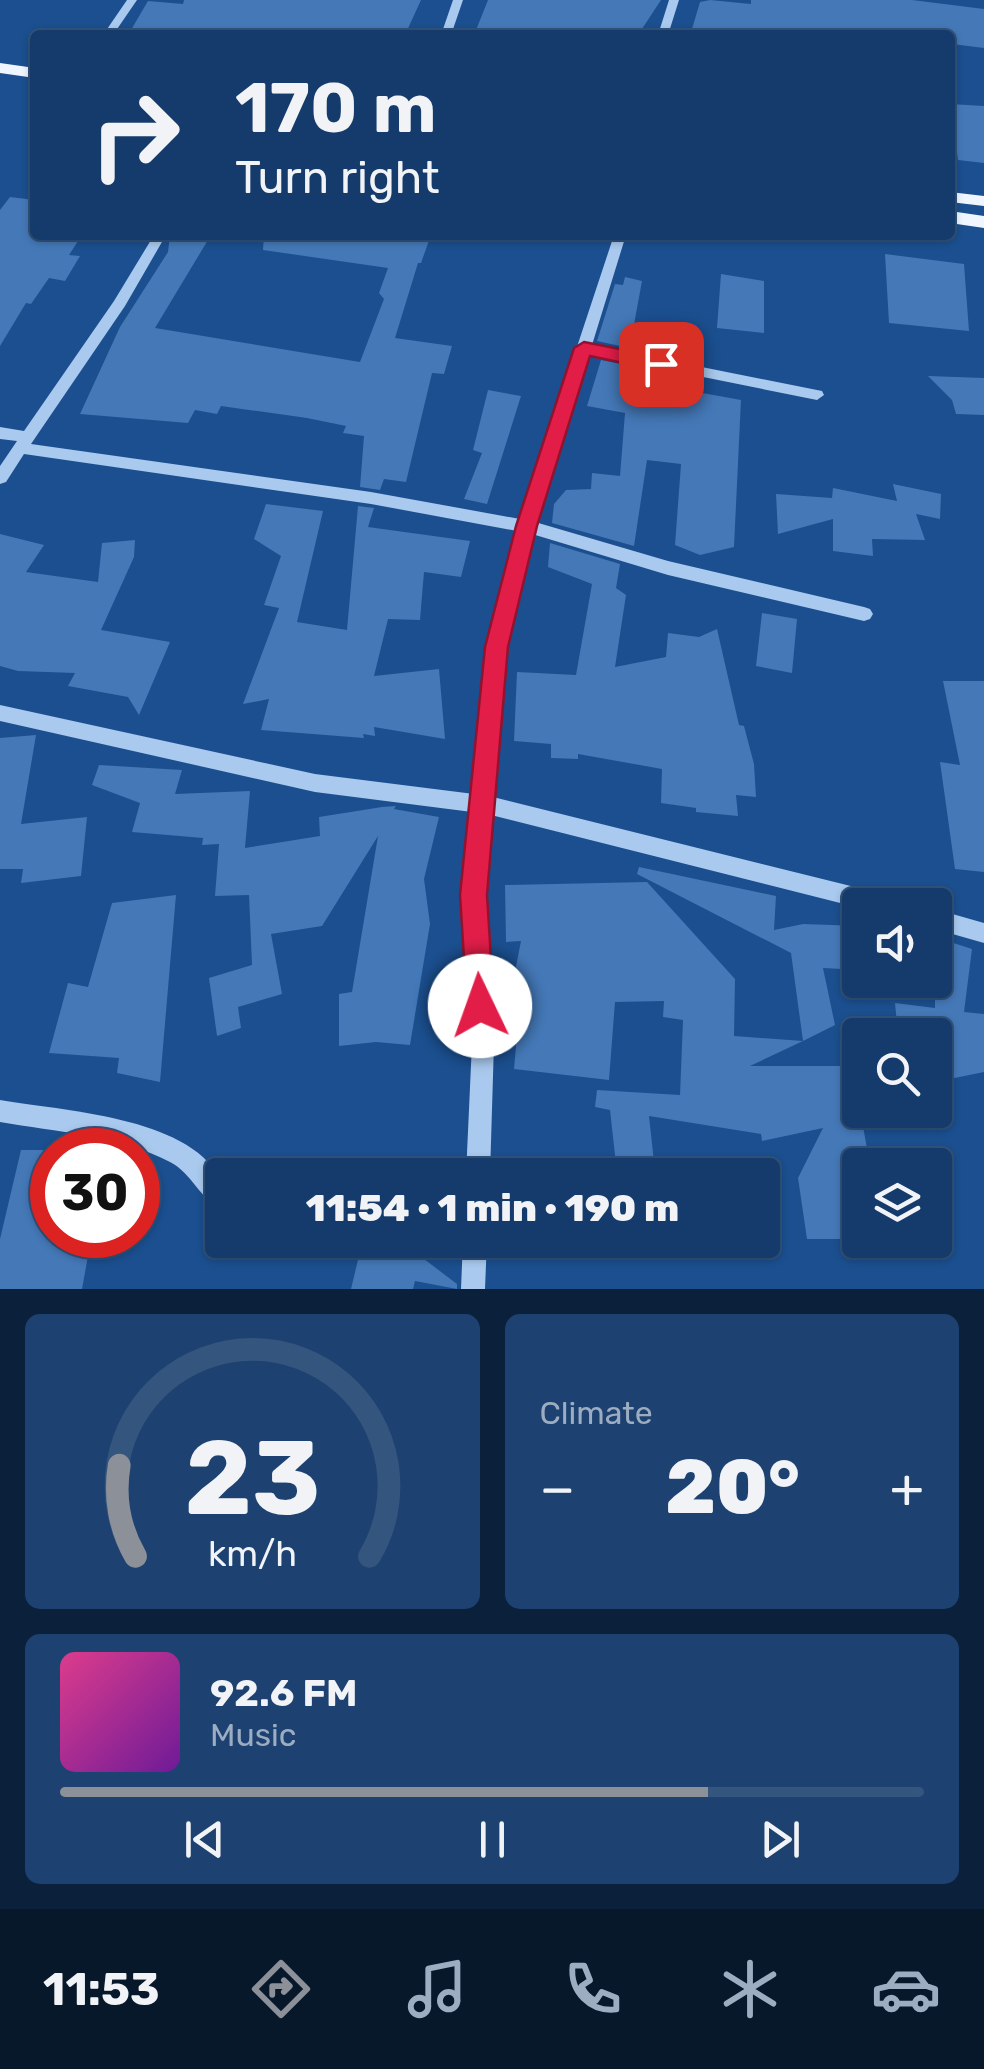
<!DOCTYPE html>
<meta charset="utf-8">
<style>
:root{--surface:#143b6b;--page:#1d4271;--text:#f1f3f6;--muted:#9dadc1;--line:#33557e;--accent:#8c9099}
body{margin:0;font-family:Rubik,sans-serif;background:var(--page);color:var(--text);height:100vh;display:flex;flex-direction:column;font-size:38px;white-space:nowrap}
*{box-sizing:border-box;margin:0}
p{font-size:32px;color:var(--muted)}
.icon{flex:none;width:55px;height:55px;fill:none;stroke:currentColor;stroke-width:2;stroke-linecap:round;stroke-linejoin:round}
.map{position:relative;height:1289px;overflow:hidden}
.sheet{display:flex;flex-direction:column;gap:25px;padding:25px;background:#0b203b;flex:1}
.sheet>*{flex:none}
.hud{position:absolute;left:30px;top:30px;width:925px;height:210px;border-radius:10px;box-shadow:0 2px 8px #0004,0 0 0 2px var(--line);background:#143b6b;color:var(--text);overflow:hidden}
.tools{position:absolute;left:842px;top:888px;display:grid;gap:20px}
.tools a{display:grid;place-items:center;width:110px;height:110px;border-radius:10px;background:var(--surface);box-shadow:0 2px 8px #0004,0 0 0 2px var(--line);font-size:50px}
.speed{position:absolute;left:30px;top:1128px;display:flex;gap:20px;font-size:50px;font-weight:700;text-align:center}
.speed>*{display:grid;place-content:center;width:130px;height:130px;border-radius:50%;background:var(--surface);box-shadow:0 2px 8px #0004,0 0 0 2px var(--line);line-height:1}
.speed .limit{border:15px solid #d22;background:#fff;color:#111}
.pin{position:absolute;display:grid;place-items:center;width:85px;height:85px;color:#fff;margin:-42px;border-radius:20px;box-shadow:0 5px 15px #0006}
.me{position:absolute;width:110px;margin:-55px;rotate:357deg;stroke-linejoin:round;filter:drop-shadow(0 0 8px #0008)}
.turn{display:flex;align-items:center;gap:35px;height:210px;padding:0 40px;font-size:45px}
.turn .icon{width:130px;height:130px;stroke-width:2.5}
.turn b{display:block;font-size:70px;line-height:85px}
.big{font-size:75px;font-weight:800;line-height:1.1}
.sheet .tile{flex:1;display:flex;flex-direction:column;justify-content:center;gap:15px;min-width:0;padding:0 35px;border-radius:15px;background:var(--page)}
.sheet .dial{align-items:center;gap:0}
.dial svg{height:260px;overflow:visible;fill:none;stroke:var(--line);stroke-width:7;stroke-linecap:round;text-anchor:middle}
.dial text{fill:var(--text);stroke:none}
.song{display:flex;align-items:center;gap:30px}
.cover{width:120px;height:120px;border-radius:15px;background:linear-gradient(135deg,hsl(330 70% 55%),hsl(280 70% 35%))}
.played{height:10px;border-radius:5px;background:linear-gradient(90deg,var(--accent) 75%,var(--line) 75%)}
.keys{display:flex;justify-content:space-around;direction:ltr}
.heat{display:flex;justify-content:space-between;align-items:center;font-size:55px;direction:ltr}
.sheet .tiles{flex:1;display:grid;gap:25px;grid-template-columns:1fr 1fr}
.tile:last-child{grid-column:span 2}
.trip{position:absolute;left:205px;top:1158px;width:575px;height:100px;border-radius:10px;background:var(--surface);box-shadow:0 2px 8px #0004,0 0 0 2px var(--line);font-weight:800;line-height:100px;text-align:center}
.tabs{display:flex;height:160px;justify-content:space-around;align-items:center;background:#08182b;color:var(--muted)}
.tabs .icon{width:70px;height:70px}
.tabs .current{color:var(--accent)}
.tabs b{font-size:45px;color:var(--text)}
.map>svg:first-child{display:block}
.building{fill:#4478b7}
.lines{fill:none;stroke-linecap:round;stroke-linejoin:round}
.minor{fill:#a9c9ee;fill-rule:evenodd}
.major{fill:#f0f6ff;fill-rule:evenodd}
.route{fill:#e11d48;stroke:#92132f;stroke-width:2.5}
</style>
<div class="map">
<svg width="984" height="1289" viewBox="0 0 984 1289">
<rect width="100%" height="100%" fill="#1b4f8f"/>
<path class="building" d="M184,0H421L405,35H128L148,1L183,4Z
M488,0H661L638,35H524L476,30Z
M710,0L751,4V0H912L984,9V48L952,44V35H734L692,29L700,2Z
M950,104L984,106V163L958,160L957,153H950Z
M10,197L35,200V235H82L69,255L80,256L65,281L49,278L31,304L26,303L0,346V210Z
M170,235H211L155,328L360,362L384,299L379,293L388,268L263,250L264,235H354L393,241L395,235H431L421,263H418L395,338L452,346L444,374L432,373L406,482L384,479L380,490L360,487L364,436L343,433L346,426L307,418L221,406L217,414L195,410L188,423L80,414L120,327L168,252Z
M885,254L964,264L969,331L889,323Z
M721,274L764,281V333L717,328Z
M625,277L642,281L633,330L685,339L680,359L597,341L615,284L623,285Z
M601,360L676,375L675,381L687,383L686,390L741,400L734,547L700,555L675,545L681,464L647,460L634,546L552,523L554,504L566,490L591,489L592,473L620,476L625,413L587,406Z
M928,376L984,378V415L956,414L952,400Z
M488,390L521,396L487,504L464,499L482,453L473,450Z
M893,484L941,494L940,519L916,514L925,540L872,539L873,556L833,551V519L778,534L776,494L832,498L833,488L897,501Z
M266,504L323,511L297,622L347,630L358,506L374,508L368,527L470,541L461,577L424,572L420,620L388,619L374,676L439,669L445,739L374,727L375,736L363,734L364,738L261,730L269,699L243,704L279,608L264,605L281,556L254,539Z
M0,534L44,545L26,572L98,582L102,543L135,540L134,557L101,630L170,642L139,715L128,697L68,686L75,673L18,671L0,666Z
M550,543L620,564L616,588L626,595L615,667L666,657L668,633L699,637L717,629L739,725L744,726L754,764L756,797L736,795L738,816L696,812V808L661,803L662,769L578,754V759L551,758V744L514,741L517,672L576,675L592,584L548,567Z
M762,613L797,619L792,673L756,666Z
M943,681H984V872L955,869L940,762L960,765Z
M36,735L21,824L87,817L81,876L21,883L23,869H0V738Z
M99,765L182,770L175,794L250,791L245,848L320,836L319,817L382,807L396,806L394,809L439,817L424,879L430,924L410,1045L376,1042L339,1046V994L352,992L378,836L322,926L271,934L282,994L238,1007L241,1028L217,1036L209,978L252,965L249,895L215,896L219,844L202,845L203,838L132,832L140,803L92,785Z
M639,867L776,896L774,930L803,924L860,926V970L823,968L835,1025L803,1041L791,953L637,874Z
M647,882L735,979L734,1036L803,1041L750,1066H852L870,1165H860V1239H807L798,1178L823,1128L762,1141L761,1134L649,1116L655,1171L617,1173L610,1110L595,1107L597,1090L680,1095L683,1020L663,1017L664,1001L615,1002L609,1080L514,1069L520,1000L510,997L521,941L506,942L505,885Z
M176,895L160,1082L117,1073L119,1058L49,1053L68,983L88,987L112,903Z
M935,937L972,949L964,1012L984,1014V1072L935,1082V1035H898L895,1003L935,1008Z
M21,1150H52V1245H90L82,1289H0V1239Z
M362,1243L424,1259L457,1284V1289L415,1281L413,1289H351Z"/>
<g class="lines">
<path class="minor" d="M127,0H137L113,35H103Z
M453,0H463L451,35H441Z
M669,0H679L668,35H658Z
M154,235H166L125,306L31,444L371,492L520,519L614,235H626L592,345L822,391L824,395L817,400L589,354L535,522L668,561L864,607L870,609L873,614L870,619L864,621L668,575L532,534L506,647L493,797L887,895L894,898L897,905H860V908L491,815L484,895L494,1043L490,1175H466L472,1043L464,895L472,812L315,792L0,721V705L315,774L474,794L488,647L517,531L371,504L24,454L6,482L0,484V466L17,441L0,439V427L24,431L114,301Z
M935,909L984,923V943L935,929Z
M0,1100C63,1111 186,1116 220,1178C225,1186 222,1199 222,1209C200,1200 192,1173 170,1162C119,1135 56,1132 0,1122Z
M463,1240H487L485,1289H461Z"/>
<path class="major" d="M0,63L35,68V78L0,73Z
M950,192L984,196V206L950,202Z
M950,211L984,216V228L950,223Z"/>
</g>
<path class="route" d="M584,342L661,357L671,364L661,371L590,356L537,526L508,647L487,895L494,1006L490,1016L480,1020L471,1016L467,1006L460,895L485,647L516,526L574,348Z"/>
</svg>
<div class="tools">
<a><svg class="icon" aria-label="sound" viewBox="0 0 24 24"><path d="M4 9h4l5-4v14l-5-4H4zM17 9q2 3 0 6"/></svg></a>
<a><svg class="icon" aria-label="search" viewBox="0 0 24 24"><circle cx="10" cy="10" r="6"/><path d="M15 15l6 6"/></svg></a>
<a><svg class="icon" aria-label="layers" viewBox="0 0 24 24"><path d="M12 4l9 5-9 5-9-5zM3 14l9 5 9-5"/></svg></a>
</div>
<div class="speed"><div class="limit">30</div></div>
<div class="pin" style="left:661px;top:364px;background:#d93025"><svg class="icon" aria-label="arrive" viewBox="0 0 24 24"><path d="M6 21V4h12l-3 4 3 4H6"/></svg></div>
<svg class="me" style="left:480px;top:1006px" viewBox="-20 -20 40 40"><circle r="19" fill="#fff"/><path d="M0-13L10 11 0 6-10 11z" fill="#e11d48"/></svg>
<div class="trip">11:54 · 1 min · 190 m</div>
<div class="hud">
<div class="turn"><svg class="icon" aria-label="right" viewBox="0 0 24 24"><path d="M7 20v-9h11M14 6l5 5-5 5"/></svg><div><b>170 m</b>Turn right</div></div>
</div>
</div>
<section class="sheet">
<div class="tiles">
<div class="tile dial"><svg viewBox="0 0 100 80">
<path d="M14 69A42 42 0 1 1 86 69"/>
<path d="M14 69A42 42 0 0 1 9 41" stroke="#8c9099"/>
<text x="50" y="56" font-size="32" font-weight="700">23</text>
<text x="50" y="72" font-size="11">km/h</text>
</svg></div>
<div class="tile"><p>Climate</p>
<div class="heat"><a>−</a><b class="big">20°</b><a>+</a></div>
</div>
<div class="tile">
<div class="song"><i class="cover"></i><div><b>92.6 FM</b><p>Music</p></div></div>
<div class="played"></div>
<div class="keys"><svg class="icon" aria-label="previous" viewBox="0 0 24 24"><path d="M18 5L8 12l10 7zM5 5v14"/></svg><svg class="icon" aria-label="pause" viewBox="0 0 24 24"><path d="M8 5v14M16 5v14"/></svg><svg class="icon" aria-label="next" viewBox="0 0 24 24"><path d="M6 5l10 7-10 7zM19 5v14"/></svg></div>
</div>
</div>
</section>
<nav class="tabs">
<b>11:53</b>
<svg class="icon current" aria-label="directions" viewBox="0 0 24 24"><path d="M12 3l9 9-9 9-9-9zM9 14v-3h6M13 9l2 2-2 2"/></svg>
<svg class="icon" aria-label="music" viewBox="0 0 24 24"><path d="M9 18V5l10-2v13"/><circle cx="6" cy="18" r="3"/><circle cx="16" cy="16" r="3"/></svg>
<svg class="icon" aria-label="phone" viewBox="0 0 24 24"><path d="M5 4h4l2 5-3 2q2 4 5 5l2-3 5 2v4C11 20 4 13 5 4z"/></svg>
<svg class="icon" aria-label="climate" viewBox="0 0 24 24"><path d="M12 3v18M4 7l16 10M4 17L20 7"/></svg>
<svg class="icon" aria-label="car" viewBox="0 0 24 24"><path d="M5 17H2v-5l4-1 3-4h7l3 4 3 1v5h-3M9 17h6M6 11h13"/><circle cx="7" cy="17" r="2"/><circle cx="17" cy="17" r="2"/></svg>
</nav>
